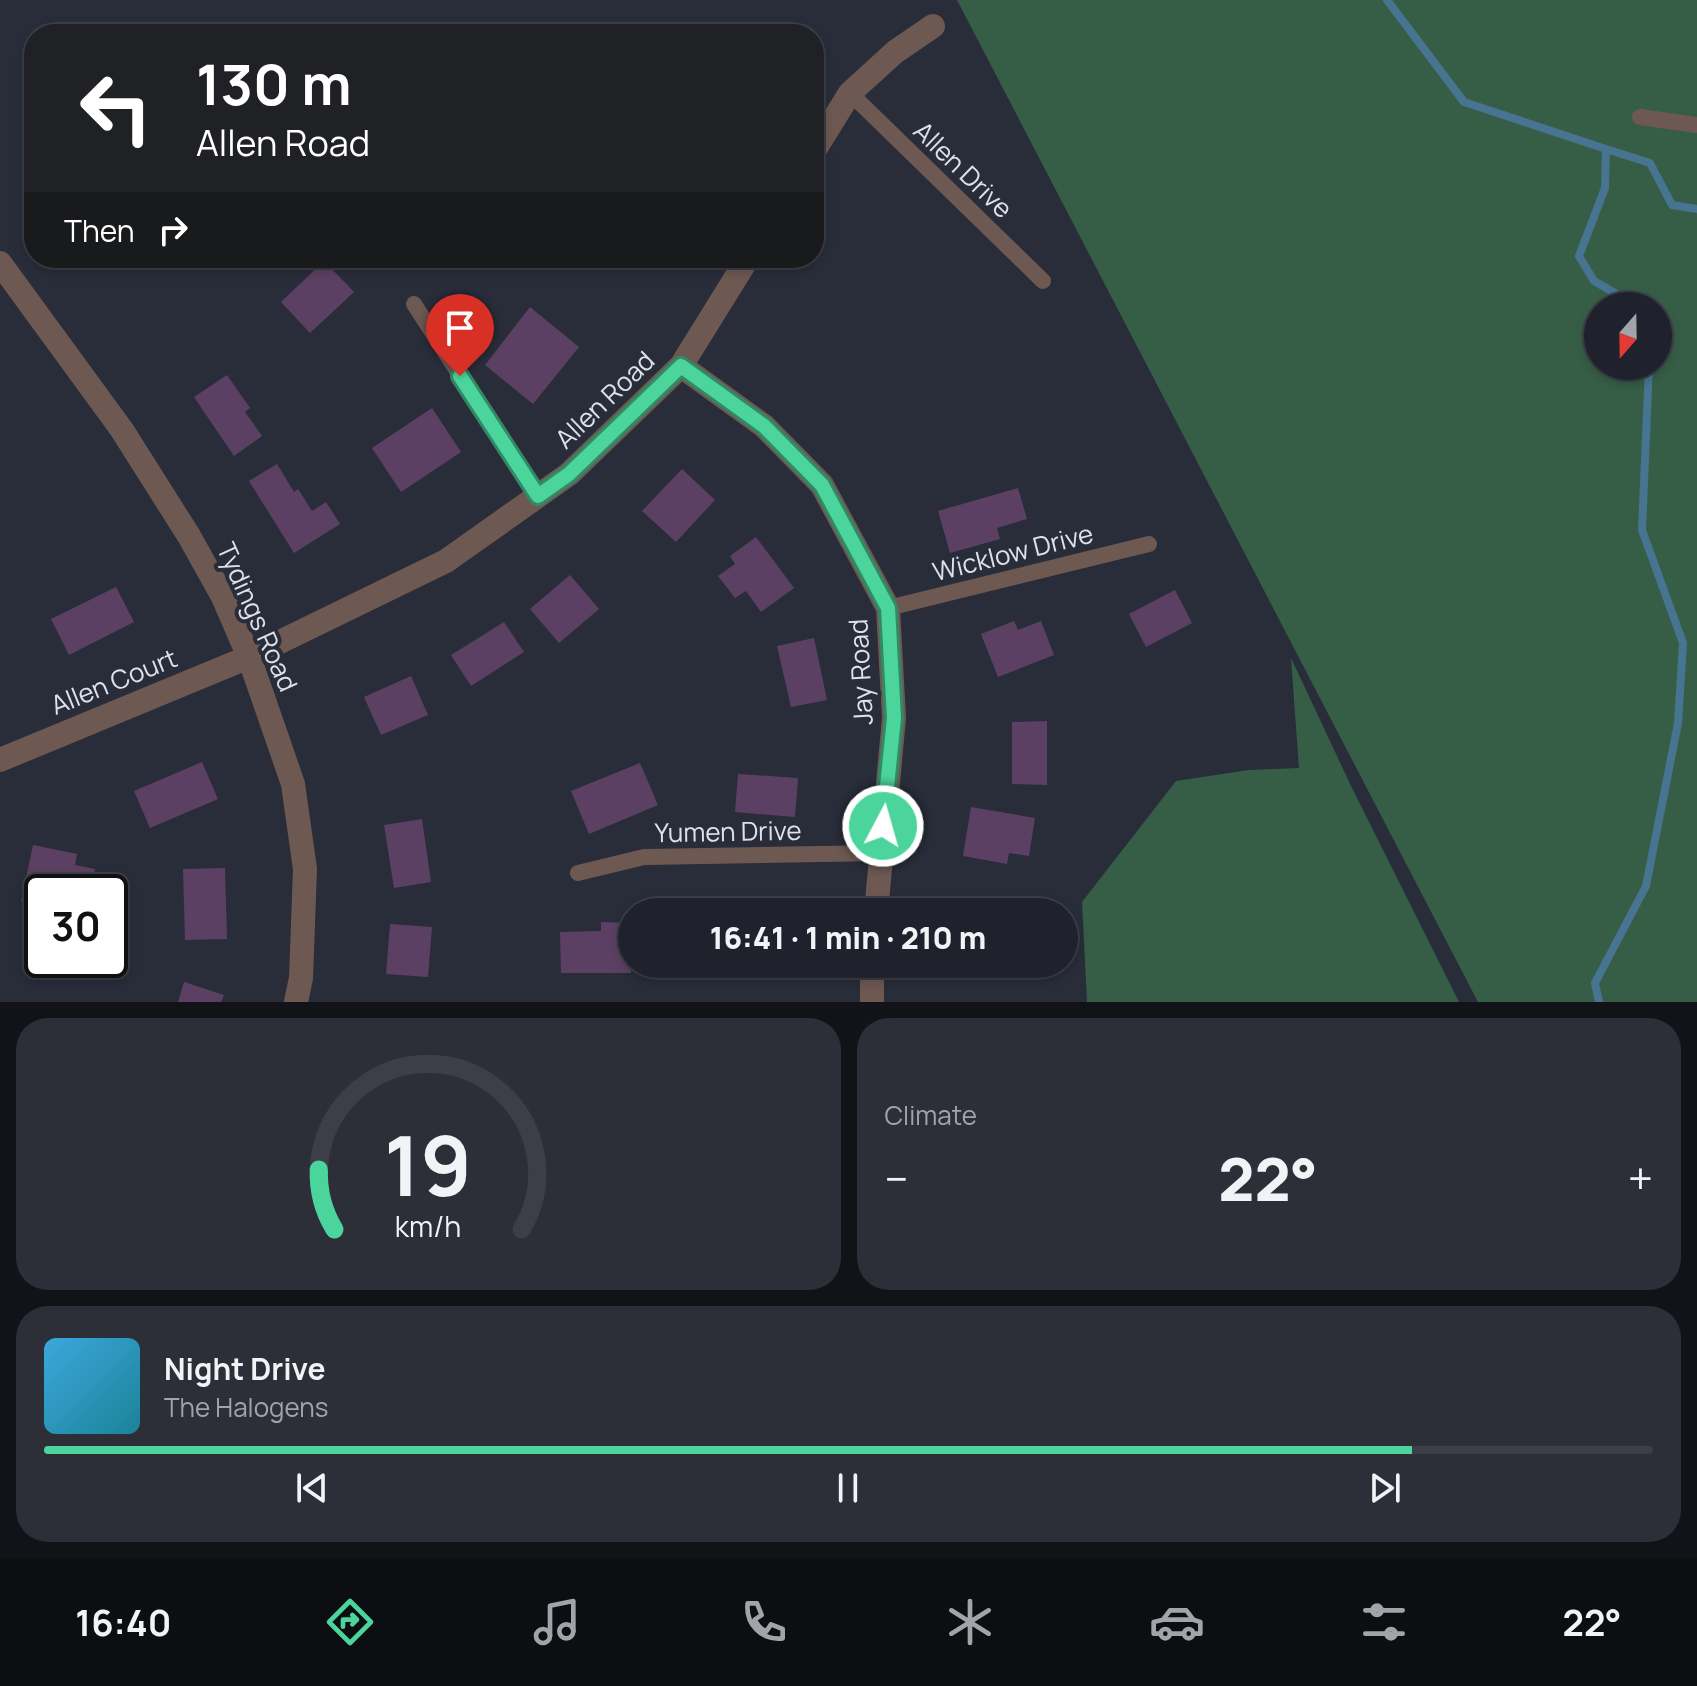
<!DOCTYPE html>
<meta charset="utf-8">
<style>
:root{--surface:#1f222c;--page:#2c2f38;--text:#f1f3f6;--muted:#a1a4a9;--line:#3c3f48;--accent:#4bd49b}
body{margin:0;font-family:Manrope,sans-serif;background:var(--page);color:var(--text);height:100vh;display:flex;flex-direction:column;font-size:30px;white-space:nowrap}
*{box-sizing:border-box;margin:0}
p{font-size:26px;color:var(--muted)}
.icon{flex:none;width:44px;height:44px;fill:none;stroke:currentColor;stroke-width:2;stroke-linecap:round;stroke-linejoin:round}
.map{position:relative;height:1002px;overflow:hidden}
.side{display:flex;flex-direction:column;gap:16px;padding:16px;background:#111318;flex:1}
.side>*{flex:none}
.top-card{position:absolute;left:24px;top:24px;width:800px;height:244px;border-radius:32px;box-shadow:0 4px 12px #0003,0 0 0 2px var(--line);background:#202124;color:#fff;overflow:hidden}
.needle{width:52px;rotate:200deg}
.tools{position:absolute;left:1584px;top:292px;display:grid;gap:16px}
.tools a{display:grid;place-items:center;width:88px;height:88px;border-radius:50%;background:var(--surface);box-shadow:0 4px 12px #0003,0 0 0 2px var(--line);font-size:40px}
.speed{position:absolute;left:24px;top:874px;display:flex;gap:16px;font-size:40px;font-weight:700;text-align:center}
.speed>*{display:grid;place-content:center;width:104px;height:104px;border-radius:50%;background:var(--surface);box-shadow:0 4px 12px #0003,0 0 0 2px var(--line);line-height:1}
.speed .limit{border:4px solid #111;border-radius:12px;background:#fff;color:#111}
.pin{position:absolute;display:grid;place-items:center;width:68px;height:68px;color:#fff;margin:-82px -34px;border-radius:50% 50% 50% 0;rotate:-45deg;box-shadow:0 0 8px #0007}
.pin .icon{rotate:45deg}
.me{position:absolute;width:88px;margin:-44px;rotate:6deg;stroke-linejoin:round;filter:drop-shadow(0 0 6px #0008)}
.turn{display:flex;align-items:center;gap:28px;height:168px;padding:0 40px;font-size:36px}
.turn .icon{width:104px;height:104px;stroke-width:2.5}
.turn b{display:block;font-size:56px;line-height:68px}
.then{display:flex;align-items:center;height:76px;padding:0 40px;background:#0003;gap:16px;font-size:30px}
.big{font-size:60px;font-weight:800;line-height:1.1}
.side .card{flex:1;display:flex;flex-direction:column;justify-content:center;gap:12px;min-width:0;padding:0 28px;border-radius:32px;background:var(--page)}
.side .dial{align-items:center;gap:0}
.dial svg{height:208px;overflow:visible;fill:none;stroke:var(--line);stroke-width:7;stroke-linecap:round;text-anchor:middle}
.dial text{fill:var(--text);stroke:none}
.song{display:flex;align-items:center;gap:24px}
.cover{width:96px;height:96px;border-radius:12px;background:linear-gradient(135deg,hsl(200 70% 55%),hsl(190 70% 35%))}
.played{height:8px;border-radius:4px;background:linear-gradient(90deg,var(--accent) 85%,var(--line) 85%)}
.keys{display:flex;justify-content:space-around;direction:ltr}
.heat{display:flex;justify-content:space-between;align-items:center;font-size:44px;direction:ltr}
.side .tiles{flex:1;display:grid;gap:16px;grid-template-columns:1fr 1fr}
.card:last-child{grid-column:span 2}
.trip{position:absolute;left:618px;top:898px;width:460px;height:80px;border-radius:40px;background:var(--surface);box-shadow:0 4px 12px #0003,0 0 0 2px var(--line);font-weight:800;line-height:80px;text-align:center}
.dock{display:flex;height:128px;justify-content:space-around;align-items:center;background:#0c0e12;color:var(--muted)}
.dock .icon{width:56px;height:56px}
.dock .current{color:var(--accent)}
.dock b{font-size:36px;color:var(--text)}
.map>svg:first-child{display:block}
.green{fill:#365e46;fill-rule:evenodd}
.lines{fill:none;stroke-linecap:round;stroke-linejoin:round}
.stream{stroke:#477491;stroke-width:8}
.building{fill:#5c4063}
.lane{stroke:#6e5952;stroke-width:16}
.street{stroke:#6e5952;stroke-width:24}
.route-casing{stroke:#318a65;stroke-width:20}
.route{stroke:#4bd49b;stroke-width:14}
.labels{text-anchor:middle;stroke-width:8;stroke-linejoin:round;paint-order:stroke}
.street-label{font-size:26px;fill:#dfe1ea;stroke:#292d3a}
</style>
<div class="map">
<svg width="1697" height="1002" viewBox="0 0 1697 1002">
<rect width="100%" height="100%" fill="#292d3a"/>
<path class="green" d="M957,0H1697V1002H1478ZM1598,306H1658V366H1598Z
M1291,658L1351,786L1459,1002H1087L1082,902L1176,781L1249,770L1299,768Z"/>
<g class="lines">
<path class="stream" d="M1387,0L1464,102L1606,149L1605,188L1579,256L1594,281L1620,296L1625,306
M1606,149L1650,163L1672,205L1697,209
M1599,1002L1595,983L1646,886L1678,723L1683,643L1642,530L1649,366"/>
</g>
<path class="building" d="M324,261L354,292L310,333L281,302Z
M530,307L579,347L533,404L485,365Z
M227,375L250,408L245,412L262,436L234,456L194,397Z
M432,408L461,452L401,492L372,448Z
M277,464L294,492L298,489L312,511L326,502L340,524L294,553L249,481Z
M682,469L715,500L676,542L642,511Z
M1018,488L1027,519L997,528L1000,539L950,553L938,511Z
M756,537L794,588L761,612L746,591L735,598L718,576L735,564L730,556Z
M570,575L599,609L559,643L530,609Z
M116,587L134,622L69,655L51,619Z
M1175,590L1192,623L1146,647L1129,614Z
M1014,621L1018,630L1041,621L1054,655L998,677L981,634Z
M504,622L524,652L471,686L451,655Z
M814,638L827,700L791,707L777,646Z
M411,676L428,715L381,735L364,697Z
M1047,721V785L1012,784V722Z
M202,762L218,799L150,828L134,791Z
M640,763L658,805L589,834L571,791Z
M738,774L798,778L795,817L735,812Z
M971,807L1035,818L1029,856L1009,853L1007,864L963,856Z
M422,819L431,882L394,888L384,825Z
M33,845L77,854L75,865L95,869L90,892L73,890L72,892H42V906L21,902Z
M225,868L227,939L185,940L183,869Z
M796,898V912H722V899Z
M601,922L632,923L631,973H561L560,932L601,931Z
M390,924L432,927L428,977L386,974Z
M184,982L224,995L221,1002H178Z"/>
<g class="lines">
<path class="lane" d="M850,93L1043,281
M1640,117L1697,125
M414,304L538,496
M888,608L1149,544
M578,873L644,857L880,853"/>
<path class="street" d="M814,151L850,93L895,52L933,26
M0,263L122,430L189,536L223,597L249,657L293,784L305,869L301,978L296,1002
M681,366L764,426L822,485L888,608L894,718L876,912
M0,760L249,657L446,561L569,474L681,366L748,258
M872,1002V964"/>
</g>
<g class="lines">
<defs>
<path id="route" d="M460,376L538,496L569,474L681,366L764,426L822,485L888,608L894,718L883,826"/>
</defs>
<use href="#route" class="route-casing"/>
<use href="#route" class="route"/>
</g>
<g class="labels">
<g class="street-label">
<text transform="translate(963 170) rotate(44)" y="9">Allen Drive</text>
<text transform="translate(605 400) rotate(-44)" y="9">Allen Road</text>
<text transform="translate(1013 553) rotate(-14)" y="9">Wicklow Drive</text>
<text transform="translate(257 617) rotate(66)" y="9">Tydings Road</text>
<text transform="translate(861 672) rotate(-93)" y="9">Jay Road</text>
<text transform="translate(114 682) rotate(-22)" y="9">Allen Court</text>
<text transform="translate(728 832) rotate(-1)" y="9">Yumen Drive</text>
</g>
</g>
</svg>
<div class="tools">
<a><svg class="needle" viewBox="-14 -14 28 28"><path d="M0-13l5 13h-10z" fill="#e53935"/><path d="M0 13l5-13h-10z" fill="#a1a4a9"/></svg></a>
</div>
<div class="speed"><div class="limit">30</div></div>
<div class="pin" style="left:460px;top:376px;background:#d93025"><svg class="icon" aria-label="arrive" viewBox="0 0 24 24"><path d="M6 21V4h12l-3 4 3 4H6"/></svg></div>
<svg class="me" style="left:883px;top:826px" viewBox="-20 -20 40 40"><circle r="17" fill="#4bd49b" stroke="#fff" stroke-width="3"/><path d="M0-11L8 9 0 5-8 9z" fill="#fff"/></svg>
<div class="trip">16:41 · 1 min · 210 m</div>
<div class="top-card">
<div class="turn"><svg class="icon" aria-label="left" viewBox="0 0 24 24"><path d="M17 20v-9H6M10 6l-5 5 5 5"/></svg><div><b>130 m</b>Allen Road</div></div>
<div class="then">Then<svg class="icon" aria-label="right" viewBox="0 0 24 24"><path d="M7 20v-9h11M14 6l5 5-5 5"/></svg></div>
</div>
</div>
<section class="side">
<div class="tiles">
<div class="card dial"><svg viewBox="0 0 100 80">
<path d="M14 69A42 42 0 1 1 86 69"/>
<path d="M14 69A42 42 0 0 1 8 46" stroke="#4bd49b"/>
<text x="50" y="56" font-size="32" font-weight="700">19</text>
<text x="50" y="72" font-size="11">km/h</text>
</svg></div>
<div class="card"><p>Climate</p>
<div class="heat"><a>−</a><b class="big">22°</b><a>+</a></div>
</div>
<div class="card">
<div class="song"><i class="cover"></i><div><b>Night Drive</b><p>The Halogens</p></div></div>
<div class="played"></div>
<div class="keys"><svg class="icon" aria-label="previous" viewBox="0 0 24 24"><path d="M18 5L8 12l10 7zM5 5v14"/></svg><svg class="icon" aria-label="pause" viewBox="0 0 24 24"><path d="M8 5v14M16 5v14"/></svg><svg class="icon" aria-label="next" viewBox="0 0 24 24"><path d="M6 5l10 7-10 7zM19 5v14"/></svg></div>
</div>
</div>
</section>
<nav class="dock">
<b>16:40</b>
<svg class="icon current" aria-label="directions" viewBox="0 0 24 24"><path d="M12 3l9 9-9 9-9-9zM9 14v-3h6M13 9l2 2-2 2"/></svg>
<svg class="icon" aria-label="music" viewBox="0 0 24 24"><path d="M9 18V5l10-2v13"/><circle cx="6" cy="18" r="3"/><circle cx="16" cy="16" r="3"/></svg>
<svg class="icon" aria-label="phone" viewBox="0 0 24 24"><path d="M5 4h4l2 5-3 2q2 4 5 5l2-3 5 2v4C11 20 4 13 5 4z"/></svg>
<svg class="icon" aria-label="climate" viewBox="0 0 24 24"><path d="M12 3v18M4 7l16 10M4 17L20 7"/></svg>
<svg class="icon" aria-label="car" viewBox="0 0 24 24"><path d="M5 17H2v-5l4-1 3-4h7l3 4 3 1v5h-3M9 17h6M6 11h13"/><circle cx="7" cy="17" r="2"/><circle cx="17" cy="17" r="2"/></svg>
<svg class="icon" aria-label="filters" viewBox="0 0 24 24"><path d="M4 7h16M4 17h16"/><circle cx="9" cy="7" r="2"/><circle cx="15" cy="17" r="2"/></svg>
<b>22°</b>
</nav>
